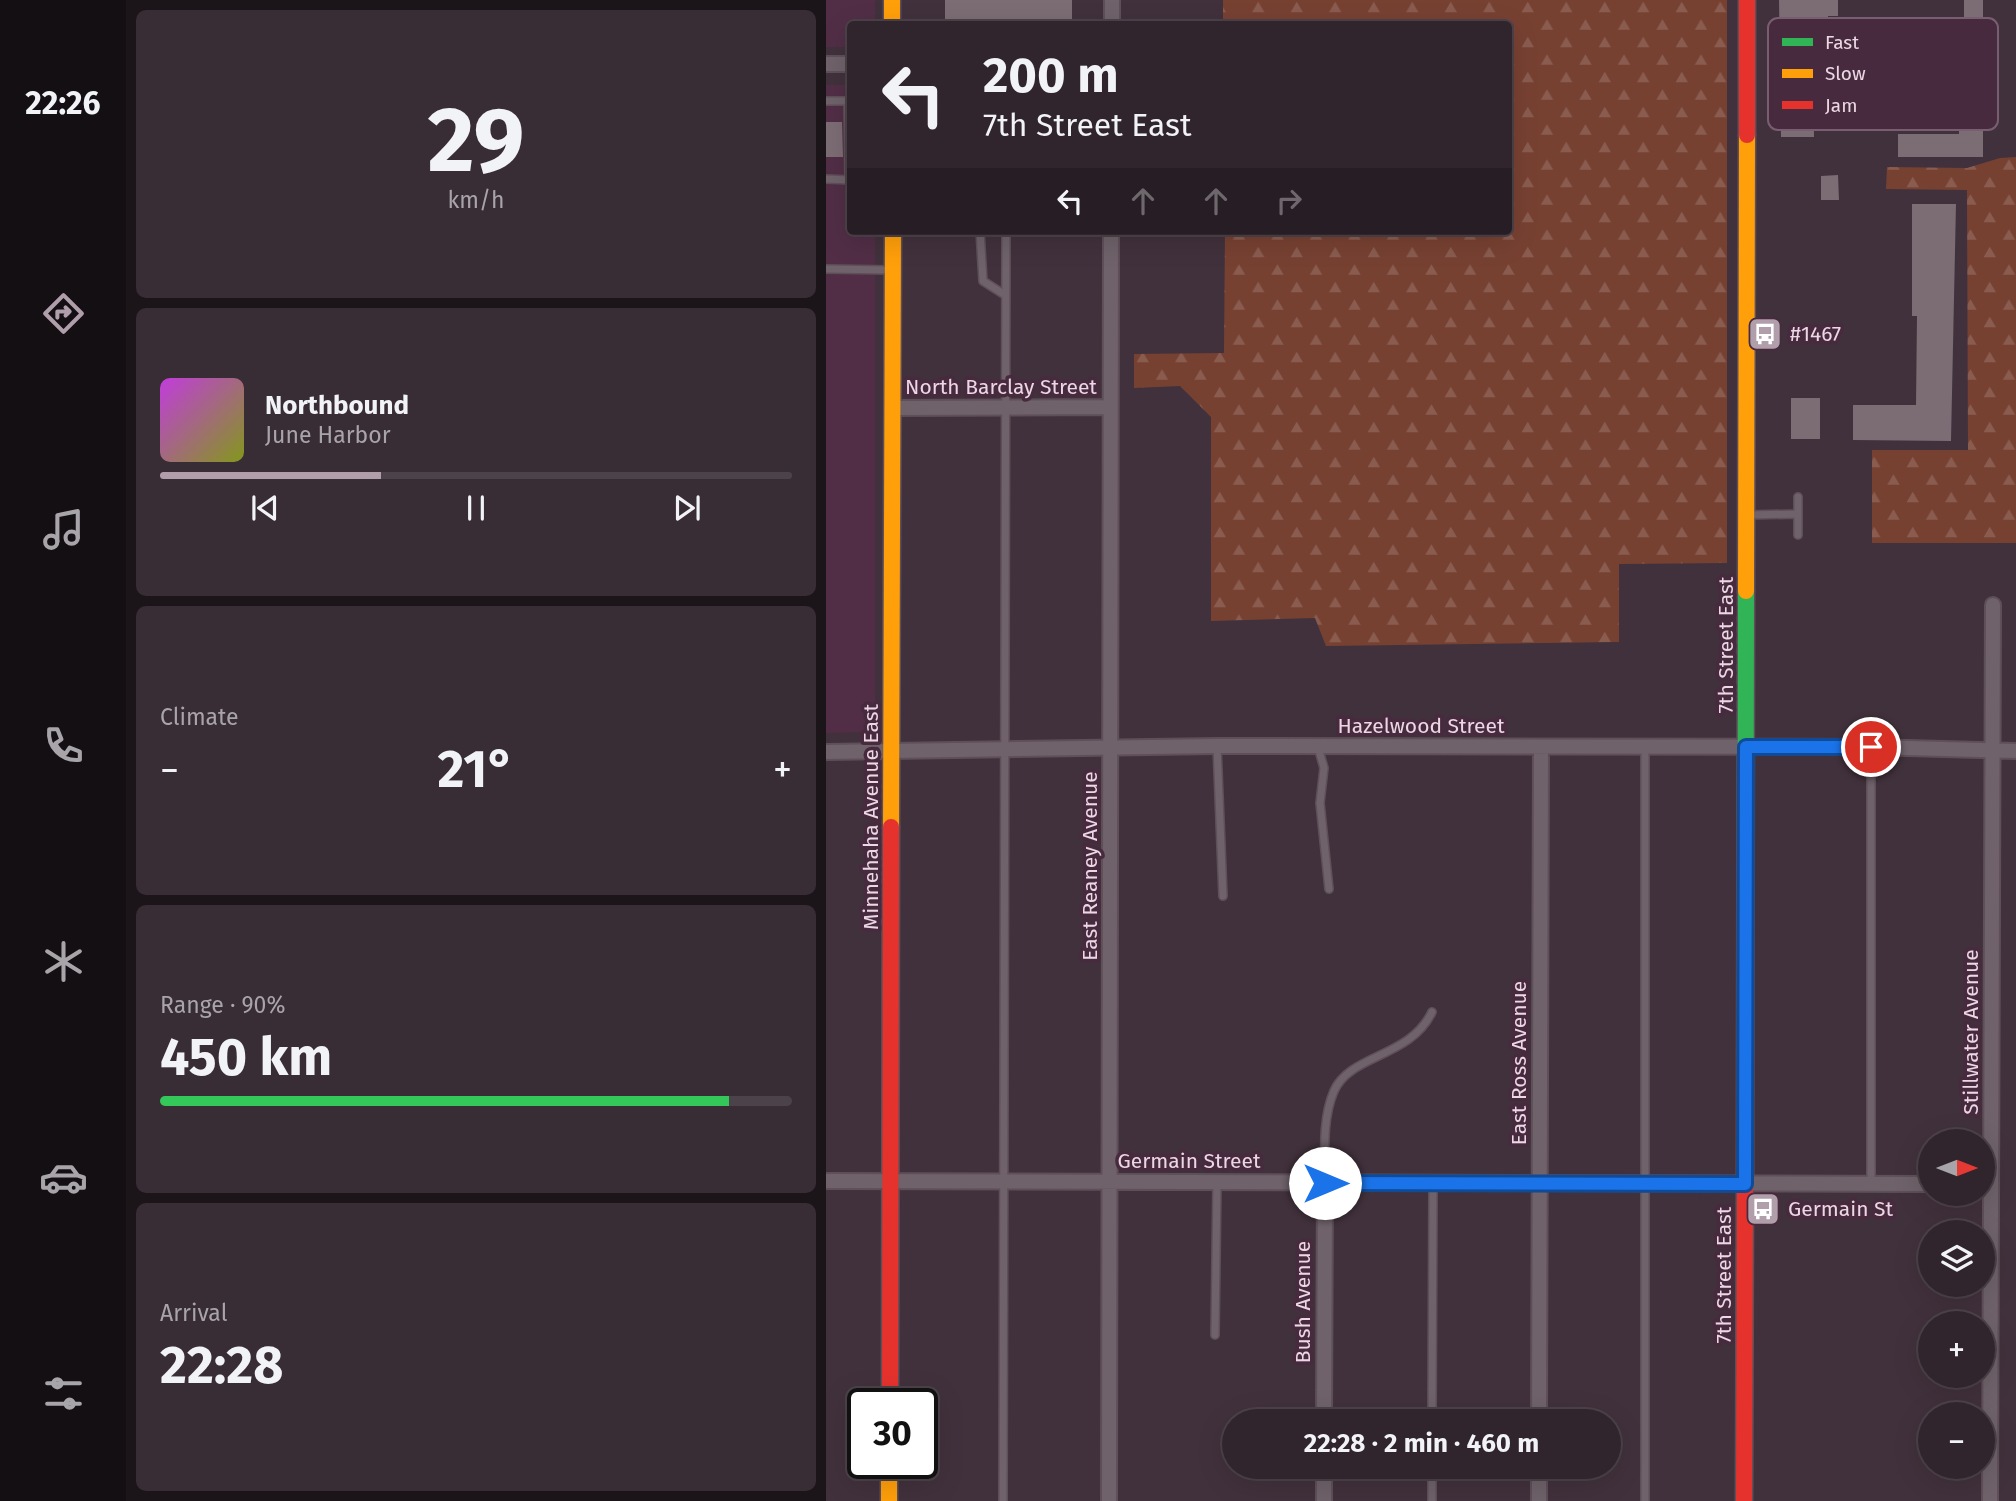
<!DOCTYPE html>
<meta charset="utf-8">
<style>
:root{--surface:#31252d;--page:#392d35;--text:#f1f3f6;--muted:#a8a5aa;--line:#4c4249;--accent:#b09eaa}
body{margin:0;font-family:"Fira Sans",sans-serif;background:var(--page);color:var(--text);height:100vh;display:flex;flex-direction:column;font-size:26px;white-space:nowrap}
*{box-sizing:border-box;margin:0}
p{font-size:23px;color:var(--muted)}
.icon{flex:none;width:38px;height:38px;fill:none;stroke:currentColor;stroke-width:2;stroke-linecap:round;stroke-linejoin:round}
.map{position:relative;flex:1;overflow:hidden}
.details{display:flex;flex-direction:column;gap:10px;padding:10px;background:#1b1419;width:700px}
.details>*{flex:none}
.hud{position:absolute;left:21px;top:21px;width:665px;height:214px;border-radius:7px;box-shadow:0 7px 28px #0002,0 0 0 2px var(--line);background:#31252d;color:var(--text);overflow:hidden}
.needle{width:46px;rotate:90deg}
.tools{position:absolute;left:1092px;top:1129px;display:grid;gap:14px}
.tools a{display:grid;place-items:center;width:77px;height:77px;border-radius:50%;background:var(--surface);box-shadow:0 7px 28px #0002,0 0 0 2px var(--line);font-size:35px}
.speed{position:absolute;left:21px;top:1388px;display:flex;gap:14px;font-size:35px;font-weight:700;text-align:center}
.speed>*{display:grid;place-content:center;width:91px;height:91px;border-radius:50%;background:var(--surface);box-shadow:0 7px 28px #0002,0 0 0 2px var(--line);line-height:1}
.speed .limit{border:4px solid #111;border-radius:10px;background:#fff;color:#111}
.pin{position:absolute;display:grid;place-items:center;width:60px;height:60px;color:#fff;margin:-30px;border:4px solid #fff;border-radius:50%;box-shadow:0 2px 7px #0007}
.me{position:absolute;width:77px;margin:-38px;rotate:90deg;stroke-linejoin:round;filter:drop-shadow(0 0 5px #0008)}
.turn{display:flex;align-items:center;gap:24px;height:147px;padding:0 21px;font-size:32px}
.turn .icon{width:91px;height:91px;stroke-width:2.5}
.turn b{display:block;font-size:49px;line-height:60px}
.lanes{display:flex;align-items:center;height:66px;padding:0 21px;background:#0003;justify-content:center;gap:35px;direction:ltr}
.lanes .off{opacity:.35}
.big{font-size:52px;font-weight:700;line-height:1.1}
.details .widget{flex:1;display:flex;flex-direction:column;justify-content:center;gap:10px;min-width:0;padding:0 24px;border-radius:10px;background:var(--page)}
.details .dial{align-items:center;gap:0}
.dial b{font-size:91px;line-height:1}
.song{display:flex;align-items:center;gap:21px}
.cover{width:84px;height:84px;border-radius:10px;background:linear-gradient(135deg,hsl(290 70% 55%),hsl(70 70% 35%))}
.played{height:7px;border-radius:4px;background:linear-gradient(90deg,var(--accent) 35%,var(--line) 35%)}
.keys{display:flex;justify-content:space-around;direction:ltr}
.heat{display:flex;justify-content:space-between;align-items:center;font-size:38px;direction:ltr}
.charge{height:10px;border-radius:5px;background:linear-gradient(90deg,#34c759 90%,var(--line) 0)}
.trip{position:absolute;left:396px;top:1409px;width:399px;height:70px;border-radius:35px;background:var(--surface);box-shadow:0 7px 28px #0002,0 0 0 2px var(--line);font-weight:700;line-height:70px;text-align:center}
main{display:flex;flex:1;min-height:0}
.tabs{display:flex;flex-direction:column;width:126px;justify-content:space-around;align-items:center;background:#140f12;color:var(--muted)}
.tabs .icon{width:49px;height:49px}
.tabs .selected{color:var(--accent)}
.tabs b{font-size:32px;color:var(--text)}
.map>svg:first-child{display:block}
.built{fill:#512e46}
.forest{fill:url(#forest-firs)}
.building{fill:#7c6c74}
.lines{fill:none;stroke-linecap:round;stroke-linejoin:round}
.lane-casing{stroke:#5f4f59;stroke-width:10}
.street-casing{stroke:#5f4f59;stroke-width:18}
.fast-casing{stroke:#5f4f59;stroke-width:19}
.slow-casing{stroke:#5f4f59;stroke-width:19}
.jam-casing{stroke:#5f4f59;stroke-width:19}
.lane{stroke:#6f626a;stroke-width:7}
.street{stroke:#6f626a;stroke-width:14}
.fast{stroke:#30b455;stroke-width:16}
.slow{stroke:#ff9f0a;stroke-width:16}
.jam{stroke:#e5322d;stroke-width:16}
.route-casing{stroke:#114b97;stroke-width:18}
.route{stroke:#1a73e8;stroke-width:12}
.labels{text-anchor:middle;stroke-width:7;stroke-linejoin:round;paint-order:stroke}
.poi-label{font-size:21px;fill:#ecd8e5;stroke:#482a3f;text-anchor:start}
.street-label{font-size:21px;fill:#ecd8e5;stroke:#482a3f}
.key{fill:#482a3f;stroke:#795e71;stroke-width:2}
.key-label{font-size:19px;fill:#ecd8e5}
</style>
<main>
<nav class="tabs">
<b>22:26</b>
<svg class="icon selected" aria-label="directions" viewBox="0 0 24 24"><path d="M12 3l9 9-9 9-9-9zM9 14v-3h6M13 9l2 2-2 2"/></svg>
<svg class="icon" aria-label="music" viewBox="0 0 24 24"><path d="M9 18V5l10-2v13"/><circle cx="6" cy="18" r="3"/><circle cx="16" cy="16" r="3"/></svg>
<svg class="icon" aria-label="phone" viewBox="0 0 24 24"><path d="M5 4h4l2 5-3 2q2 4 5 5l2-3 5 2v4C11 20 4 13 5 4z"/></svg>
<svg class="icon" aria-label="climate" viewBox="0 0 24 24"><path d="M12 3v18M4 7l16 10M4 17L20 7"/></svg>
<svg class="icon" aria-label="car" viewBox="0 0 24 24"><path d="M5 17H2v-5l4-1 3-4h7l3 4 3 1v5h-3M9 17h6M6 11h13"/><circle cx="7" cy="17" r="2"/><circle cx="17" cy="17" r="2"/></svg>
<svg class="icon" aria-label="filters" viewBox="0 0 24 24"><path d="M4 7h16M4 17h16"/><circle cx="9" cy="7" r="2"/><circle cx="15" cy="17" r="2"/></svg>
</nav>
<section class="details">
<div class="widget dial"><b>29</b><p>km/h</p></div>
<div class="widget">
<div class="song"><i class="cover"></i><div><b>Northbound</b><p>June Harbor</p></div></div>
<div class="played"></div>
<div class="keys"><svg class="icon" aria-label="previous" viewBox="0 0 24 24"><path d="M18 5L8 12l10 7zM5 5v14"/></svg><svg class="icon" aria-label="pause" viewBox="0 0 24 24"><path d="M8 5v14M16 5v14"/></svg><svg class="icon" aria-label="next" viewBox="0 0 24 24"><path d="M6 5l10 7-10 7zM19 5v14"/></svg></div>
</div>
<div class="widget"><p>Climate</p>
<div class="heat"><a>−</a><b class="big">21°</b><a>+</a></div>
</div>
<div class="widget"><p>Range · 90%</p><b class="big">450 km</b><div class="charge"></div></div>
<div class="widget"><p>Arrival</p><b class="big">22:28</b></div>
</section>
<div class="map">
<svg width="1190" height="1501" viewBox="0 0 1190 1501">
<defs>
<pattern id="forest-firs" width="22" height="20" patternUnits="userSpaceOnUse" patternTransform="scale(1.75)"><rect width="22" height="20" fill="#774132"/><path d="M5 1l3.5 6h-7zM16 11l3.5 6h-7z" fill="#8a5c50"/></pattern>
</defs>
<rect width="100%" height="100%" fill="#41313c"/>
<path class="built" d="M0,0H49V24H24V47H0Z
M0,85H24V231H49V732L0,733Z"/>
<path class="forest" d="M397,0H901V563L793,564V642L500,646L489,618L385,621V417L354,386L308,388V354L398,353L399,231H682V24H397Z
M1190,157V543H1046V450H1142L1141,190L1060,189L1061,167L1141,168L1174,158Z"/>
<path class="building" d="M119,0H246V24H119Z
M953,0H1012V16H1002L1001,73H987L988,137H955Z
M1138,0H1157V157H1072V134H1133V30H1138Z
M0,122H16L17,157H0Z
M1012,175L1013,200H995V176Z
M1086,204H1130L1125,441L1027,440V405H1090L1091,316H1086Z
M965,398H994V439H965Z"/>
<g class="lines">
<defs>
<path id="lane" d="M0,101H24
M22,101L23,180
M0,179L24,180
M154,231L157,281L179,295
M0,269L65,270
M922,515L972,514
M972,535V497
M391,746L397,896
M492,747L498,768L494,803L503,889
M1045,747V1184
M819,748V1501
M499,1182C499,1152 496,1119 508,1091C524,1054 584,1058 606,1012
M389,1335L391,1182
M606,1421L607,1183
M177,1501L180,231
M606,1501V1466"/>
<path id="street" d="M286,0V24
M0,64H24
M66,408L284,407
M0,752L391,746L1045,747L1190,751
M0,1181L1104,1184
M498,1421L499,1183
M713,1421L715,747
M283,1501L285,231
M498,1501V1466
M713,1501V1466
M1164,1501L1167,605"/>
<path id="fast" d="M919,1182L920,591"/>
<path id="slow" d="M66,0V24
M920,591L921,135
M65,827L67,231
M63,1463V1501"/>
<path id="jam" d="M921,135V0
M64,1404L65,827
M918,1501L919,1182"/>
</defs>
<use href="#lane" class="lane-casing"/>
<use href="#street" class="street-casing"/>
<use href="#fast" class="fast-casing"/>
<use href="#slow" class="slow-casing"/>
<use href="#jam" class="jam-casing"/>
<use href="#lane" class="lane"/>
<use href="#street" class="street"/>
<use href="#fast" class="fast"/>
<use href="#slow" class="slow"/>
<use href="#jam" class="jam"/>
</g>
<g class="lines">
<defs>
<path id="route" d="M499,1183L919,1184L920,747H1045"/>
</defs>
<use href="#route" class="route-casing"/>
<use href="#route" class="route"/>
</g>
<defs>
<symbol id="bus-square" viewBox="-11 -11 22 22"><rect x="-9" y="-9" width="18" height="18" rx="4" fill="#b09eaa" stroke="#482a3f"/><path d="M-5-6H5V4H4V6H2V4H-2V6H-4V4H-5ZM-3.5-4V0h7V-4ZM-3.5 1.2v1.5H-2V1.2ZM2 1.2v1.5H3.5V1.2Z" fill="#fff"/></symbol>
</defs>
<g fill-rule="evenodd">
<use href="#bus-square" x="920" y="315" width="38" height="38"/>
<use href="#bus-square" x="918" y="1190" width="38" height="38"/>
</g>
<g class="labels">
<g class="poi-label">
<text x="964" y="341">#1467</text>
<text x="962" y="1216">Germain St</text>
</g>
<g class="street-label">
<text x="175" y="394">North Barclay Street</text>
<text transform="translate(900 645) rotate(-90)" y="7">7th Street East</text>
<text x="595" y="733">Hazelwood Street</text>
<text transform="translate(45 817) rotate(-90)" y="7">Minnehaha Avenue East</text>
<text transform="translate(264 866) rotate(-90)" y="7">East Reaney Avenue</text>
<text transform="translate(1145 1032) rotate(-90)" y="7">Stillwater Avenue</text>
<text transform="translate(693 1063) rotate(-90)" y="7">East Ross Avenue</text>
<text x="363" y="1168">Germain Street</text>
<text transform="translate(898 1275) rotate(-90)" y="7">7th Street East</text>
<text transform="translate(477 1302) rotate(-90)" y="7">Bush Avenue</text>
</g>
</g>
<rect x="942" y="18" width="230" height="112" rx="10" class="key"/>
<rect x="956" y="38" width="31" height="8" fill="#30b455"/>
<rect x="956" y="69" width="31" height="9" fill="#ff9f0a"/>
<rect x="956" y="101" width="31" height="8" fill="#e5322d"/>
<g class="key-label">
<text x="999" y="49">Fast</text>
<text x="999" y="80">Slow</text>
<text x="999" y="112">Jam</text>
</g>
</svg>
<div class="tools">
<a><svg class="needle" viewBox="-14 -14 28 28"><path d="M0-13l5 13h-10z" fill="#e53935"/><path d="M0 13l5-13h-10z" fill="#a8a5aa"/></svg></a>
<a><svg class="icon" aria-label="layers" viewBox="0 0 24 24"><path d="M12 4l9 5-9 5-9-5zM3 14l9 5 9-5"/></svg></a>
<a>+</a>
<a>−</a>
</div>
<div class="speed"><div class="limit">30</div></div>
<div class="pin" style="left:1045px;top:747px;background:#d93025"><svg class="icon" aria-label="arrive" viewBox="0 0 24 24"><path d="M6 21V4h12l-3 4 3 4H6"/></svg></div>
<svg class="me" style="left:499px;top:1183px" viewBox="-20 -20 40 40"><circle r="19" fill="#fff"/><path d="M0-13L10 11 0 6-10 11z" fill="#1a73e8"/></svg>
<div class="trip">22:28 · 2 min · 460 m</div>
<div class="hud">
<div class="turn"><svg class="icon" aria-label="left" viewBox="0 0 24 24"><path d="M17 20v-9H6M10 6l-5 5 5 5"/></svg><div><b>200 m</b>7th Street East</div></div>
<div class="lanes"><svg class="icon" aria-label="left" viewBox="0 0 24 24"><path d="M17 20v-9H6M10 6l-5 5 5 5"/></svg><svg class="icon off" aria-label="ahead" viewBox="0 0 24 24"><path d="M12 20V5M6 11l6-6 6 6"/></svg><svg class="icon off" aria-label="ahead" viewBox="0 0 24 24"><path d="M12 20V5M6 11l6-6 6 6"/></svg><svg class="icon off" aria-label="right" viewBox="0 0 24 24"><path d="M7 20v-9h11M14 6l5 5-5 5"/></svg></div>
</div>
</div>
</main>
